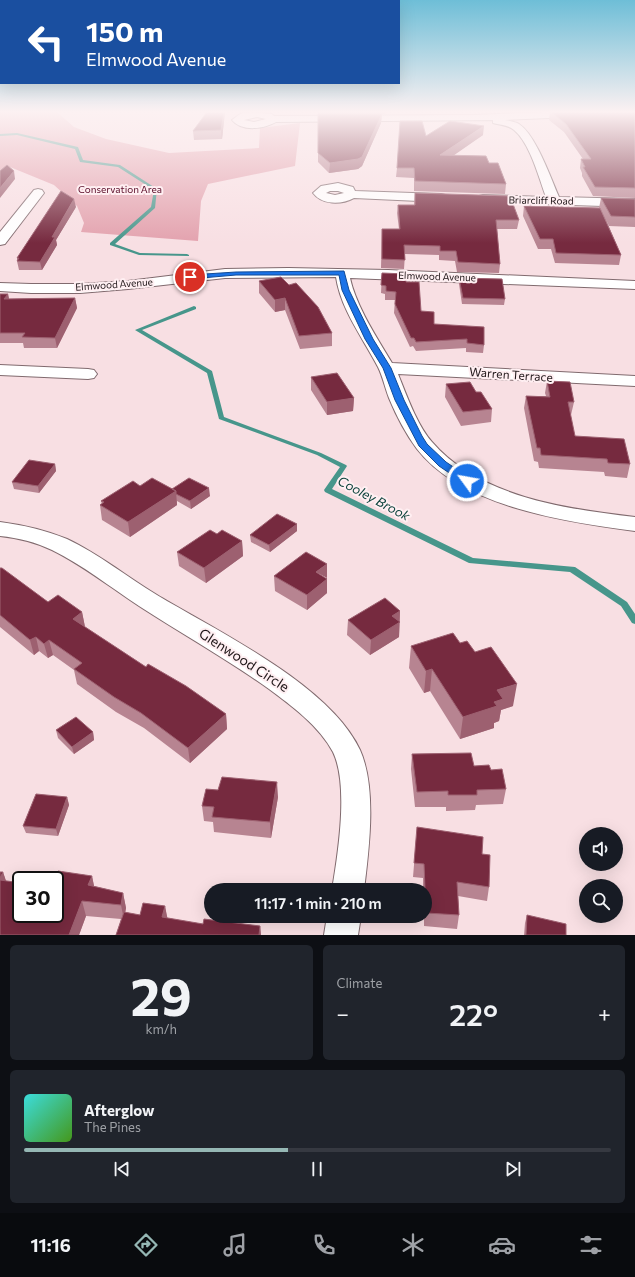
<!DOCTYPE html>
<meta charset="utf-8">
<style>
:root{--surface:#171b24;--page:#20242c;--text:#f1f3f6;--muted:#9ea1a6;--line:#363941;--accent:#95b7b4}
body{margin:0;font-family:Commissioner,sans-serif;background:var(--page);color:var(--text);height:100vh;display:flex;flex-direction:column;font-size:15px;white-space:nowrap}
*{box-sizing:border-box;margin:0}
p{font-size:13px;color:var(--muted)}
.icon{flex:none;width:22px;height:22px;fill:none;stroke:currentColor;stroke-width:2;stroke-linecap:round;stroke-linejoin:round}
.map{position:relative;height:935px;overflow:hidden}
.details{display:flex;flex-direction:column;gap:10px;padding:10px;background:#0d0f14;flex:1}
.details>*{flex:none}
.top-card{position:absolute;left:0px;top:0px;width:400px;height:84px;box-shadow:0 4px 16px #0002;background:#1a4fa0;color:#fff;overflow:hidden}
.fabs{position:absolute;left:579px;top:827px;display:grid;gap:8px}
.fabs a{display:grid;place-items:center;width:44px;height:44px;border-radius:50%;background:var(--surface);box-shadow:0 4px 16px #0002;font-size:20px}
.speed{position:absolute;left:12px;top:871px;display:flex;gap:8px;font-size:20px;font-weight:700;text-align:center}
.speed>*{display:grid;place-content:center;width:52px;height:52px;border-radius:50%;background:var(--surface);box-shadow:0 4px 16px #0002;line-height:1}
.speed .limit{border:2px solid #111;border-radius:6px;background:#fff;color:#111}
.pin{position:absolute;display:grid;place-items:center;width:34px;height:34px;color:#fff;margin:-17px;border:2px solid #fff;border-radius:50%;box-shadow:0 1px 4px #0007}
.me{position:absolute;width:44px;margin:-22px;rotate:302deg;stroke-linejoin:round;filter:drop-shadow(0 0 3px #0008)}
.turn{display:flex;align-items:center;gap:14px;height:84px;padding:0 20px;font-size:18px}
.turn .icon{width:52px;height:52px;stroke-width:2.5}
.turn b{display:block;font-size:28px;line-height:34px}
.big{font-size:30px;font-weight:600;line-height:1.1}
.details .widget{flex:1;display:flex;flex-direction:column;justify-content:center;gap:6px;min-width:0;padding:0 14px;border-radius:6px;background:var(--page)}
.details .dial{align-items:center;gap:0}
.dial b{font-size:52px;line-height:1}
.song{display:flex;align-items:center;gap:12px}
.cover{width:48px;height:48px;border-radius:6px;background:linear-gradient(135deg,hsl(180 70% 55%),hsl(100 70% 35%))}
.played{height:4px;border-radius:2px;background:linear-gradient(90deg,var(--accent) 45%,var(--line) 45%)}
.keys{display:flex;justify-content:space-around;direction:ltr}
.heat{display:flex;justify-content:space-between;align-items:center;font-size:22px;direction:ltr}
.details .tiles{flex:1;display:grid;gap:10px;grid-template-columns:1fr 1fr}
.widget:last-child{grid-column:span 2}
.trip{position:absolute;left:204px;top:883px;width:228px;height:40px;border-radius:20px;background:var(--surface);box-shadow:0 4px 16px #0002;font-weight:600;line-height:40px;text-align:center}
.tab-bar{display:flex;height:64px;justify-content:space-around;align-items:center;background:#090b0e;color:var(--muted)}
.tab-bar .icon{width:28px;height:28px}
.tab-bar .current{color:var(--accent)}
.tab-bar b{font-size:18px;color:var(--text)}
.map>svg:first-child{display:block}
.green{fill:#e3a2ae}
.lines{fill:none;stroke-linecap:round;stroke-linejoin:round}
.stream{fill:#47968b;fill-rule:evenodd}
.minor-casing{stroke:#806a6e;stroke-width:2}
.minor{fill:#fff;fill-rule:evenodd}
.wall{fill:#b78491}
.shaded-wall{fill:#9d6070}
.building{fill:#762a3f;stroke:#9d6070}
.route{fill:#1a73e8;stroke:#114b97}
.labels{text-anchor:middle;stroke-width:4;stroke-linejoin:round;paint-order:stroke}
.far-park-label{font-size:10px;fill:#5a0c28;stroke:#ffeff2}
.far-street-label{font-size:10px;fill:#1e1517;stroke:#ffeff2}
.street-label{font-size:12px;fill:#1e1517;stroke:#ffeff2}
.water-label{font-size:13px;font-style:italic;fill:#0b423b;stroke:#ffeff2}
.near-street-label{font-size:14px;fill:#1e1517;stroke:#ffeff2}
</style>
<div class="map">
<svg width="635" height="935" viewBox="0 0 635 935">
<rect width="100%" height="100%" fill="#f8dfe3"/>
<path class="green" d="M0,112H57L74,127L106,139L169,153L259,148L260,128L300,123L295,166L208,184L201,201L198,241L81,232L84,223L77,206L54,185L10,167L0,176Z"/>
<g class="lines">
<path class="stream" d="M17,133L78,147L83,160L120,165L157,189L155,208L115,244L140,253L187,254L189,255V256L139,255L110,245V243L151,207L154,190L118,167L80,162L75,149L17,135L0,136V134Z
M194,306L196,307V309L142,330L212,371L224,417L321,453L346,465L347,466L332,489L473,558L575,567L627,602L635,614V624L632,623L621,606L570,572L469,563L325,492L324,490L340,467L317,455L219,419L207,373L135,330Z"/>
<defs>
<path id="minor" d="M249,112L272,114L274,116L474,115L543,112H623L618,115L505,120C510,121 515,122 519,124C536,135 551,179 559,197L635,199V207L479,202L477,199L479,196L483,195L546,197C539,178 530,143 514,130C509,125 500,125 493,123V120L276,122C264,129 242,132 232,120L240,114ZM257,117L266,119L254,122L244,120Z
M338,183L353,187L355,191L441,194L445,195L447,198L445,201L441,202L354,198C341,205 322,205 313,193L321,186ZM330,191H338L344,193L335,195L326,193Z
M38,189L42,190L44,193L5,244L0,245V232L34,190Z
M288,268L388,270L635,281V289L350,278C356,306 377,338 392,363L635,376V386L398,374C406,394 417,425 432,442C479,497 566,509 635,517V531C566,522 462,507 417,449C406,434 396,415 389,398C385,388 383,377 378,367C363,338 341,310 336,277L225,278L128,289L80,293H31L0,291V283L31,284H80L128,281L225,269Z
M0,365L88,369L94,370L97,374L94,378L88,379L0,375Z
M0,522C23,525 45,530 67,539C99,554 127,577 157,595C217,631 330,685 360,750C377,788 369,849 364,890H332C338,854 349,785 333,752C319,726 292,706 269,689C227,659 182,634 139,606C110,587 83,565 52,550C35,542 19,538 0,536Z
M327,916H361L358,935H324Z"/>
</defs>
<use href="#minor" class="minor-casing"/>
<use href="#minor" class="minor"/>
</g>
<path class="wall" d="M207,112H225L222,139L194,140L193,131Z
M318,112H386L385,114H382L381,123L362,166L358,169L329,173L318,162Z
M550,112H635V198L593,196L582,176V173L580,168L581,159H583L564,132L549,120Z
M483,135L453,155L489,163L506,184L505,194L414,191V178L396,177L397,168L426,136Z
M415,193L519,220L517,229H497L500,264L499,273L457,272L455,261L439,260V255L405,254L404,269L381,268L382,229H399L397,213L398,205H414Z
M601,198L635,199V227L609,226L606,220L621,255L619,265L555,263L551,249H538L523,216L524,206L599,208Z
M76,207L56,240L57,245L42,270H19L17,261V258Z
M382,273L406,282L421,311L434,324L484,345L483,353L466,352V348L416,351L413,346L410,347L394,313L395,300H385V294L381,293Z
M281,277L332,333V346L300,349L285,310L275,312L259,293V281Z
M459,278L505,299L504,305L462,304L459,284Z
M0,294H8L9,299L75,298L77,308L57,348H24L23,343H0Z
M311,377L354,398L353,411L327,415L311,390Z
M547,381L574,402L571,415H570L575,436L630,464L627,478L605,476L604,472L539,468L538,462L534,461L524,408L526,396H546L545,393Z
M446,384L476,392L492,409L491,422L461,426L445,397Z
M55,464L56,471L39,493L14,489L12,482Z
M140,486L172,489L210,496L191,509L177,501V505L130,537L102,520L100,505L102,504L101,501Z
M297,524V531L270,552L251,542L250,535Z
M217,534L242,541L243,556L206,583L179,566L177,552Z
M0,568L48,602L82,612L85,627L146,667L226,714L227,729L190,763L144,728L116,712L77,684L74,670L53,655L48,658L39,651L34,655L0,627Z
M274,576L327,578V593L307,610L275,591Z
M400,611L399,637L370,655L347,635L348,620Z
M460,643L513,706L501,710L499,721L494,723V728L460,739L430,691L424,693L409,668L411,646Z
M56,730L93,732L94,740L74,754L58,738Z
M412,754L491,770L506,789L503,804L476,805L475,810L446,811V807H415L411,769Z
M67,797L69,805L58,836L26,833L23,826Z
M278,797L271,838L214,832L213,822L204,821L202,806Z
M416,841L482,854L489,887L487,901L458,896L459,915L457,929L424,926V916H425V890H423V878L413,877Z
M58,871L92,876L94,886L123,893L126,908L125,912L140,915L143,903L165,906L167,918L203,924L204,919L260,926L261,935H116L121,919L86,916L79,935H0V872H3L6,881L21,883V914H55V880Z
M527,915L566,935H524L525,923Z"/>
<path class="shaded-wall" d="M224,112H225L222,139L221,130Z
M382,114L381,123L362,166L358,169L329,173L330,163Z
M484,126L483,135L440,165V155Z
M14,171L15,179L0,198V188Z
M74,199L76,207L56,240L57,245L42,270L40,262L52,237Z
M8,294L10,304L4,299Z
M75,298L77,308L57,348L55,338Z
M285,298V310L275,312V300Z
M354,398L353,411L327,415V402Z
M55,464L56,471L39,493L38,486Z
M209,488L210,496L191,509L190,501Z
M176,491L177,505L130,537L128,522Z
M297,524V531L270,552L269,545Z
M242,541L243,556L206,583L204,568Z
M327,564V578L316,572Z
M327,579V593L307,610V595Z
M400,611L399,637L370,655L371,640L392,616Z
M82,612L85,627L73,619Z
M36,637L39,651L34,655L30,640Z
M49,640L53,655L48,658L44,644Z
M432,669L430,691L424,693L426,671Z
M517,684L513,706L501,710L499,721L494,723V728L460,739L463,717L497,690Z
M226,714L227,729L190,763L188,748Z
M93,732L94,740L74,754L72,747Z
M277,782L278,797L271,838L270,822Z
M67,797L69,805L58,836L56,829Z
M3,872L8,887L0,883V878Z
M92,876L95,891L88,885Z
M123,893L126,908L124,920L121,905Z
M82,901L86,916L79,935H69Z
M165,906L168,921L162,917Z
M260,926L261,935H259Z"/>
<path class="building" d="M207,112H224L221,130L193,131Z
M551,112H635V188L595,187L583,167H585L581,159H591L566,124Z
M318,114H382L362,157L358,159L330,163L318,153Z
M400,121H422L426,136L450,121L484,126L440,155L486,156L489,163H498L506,184L415,181L414,168H397Z
M7,165L14,171L0,188V171Z
M61,191L74,199L52,237H55L40,262L17,261L19,258H17Z
M415,193L510,196L519,220H496L500,264L458,262L456,251H440V246L404,245L405,260L382,259V229H400L398,205H415Z
M601,198L635,199V217L611,216Z
M524,206L600,208L621,255L556,253L553,239H540Z
M382,273L406,274V282H419L421,311L434,312V324L484,327V345L467,343V339L416,342L414,338H411L395,304L396,292L386,291V286L381,285Z
M281,277L289,285L296,283L318,307L332,333L299,336L285,298L275,300L259,281Z
M459,278L502,279L505,299L463,298Z
M0,294H8L4,299L75,298L55,338L22,337L25,333H0Z
M337,373L354,398L327,402L311,377Z
M547,381L570,382L574,402H568L575,436L624,439L630,464L608,463L607,459L541,455L540,448H537L526,396L550,397Z
M470,382L476,392H481L492,409L463,412L446,384Z
M29,460L55,464L38,486L12,482Z
M152,478L176,491L128,522L100,505L104,502L101,501L133,481L140,486Z
M189,478L209,488L190,501L176,494V491L172,489Z
M277,514L297,524L269,545L250,535Z
M210,530L217,534L222,530L242,541L204,568L177,552Z
M306,552L327,564L316,572L327,579L307,595L274,576Z
M0,568H2L48,602L58,595L82,612L73,619L146,667L148,664L186,686L226,714L188,748L141,713L114,697L74,669L82,663L49,640L44,644L36,637L30,640L0,615Z
M385,598L400,611L392,616L400,622L371,640L348,620Z
M453,633L460,643L467,641L475,652L491,647L517,684L497,690L503,699L494,702L497,706L463,717L432,669L426,671L411,646Z
M76,717L93,732L72,747L56,730Z
M471,753L474,766L489,765L491,770L502,769L506,789L477,790V795H448V791L417,792L412,754Z
M222,777L277,782L270,822L212,817L214,807L202,806L206,789L218,790Z
M36,794L67,797L56,829L23,826Z
M417,827L483,837L482,854L490,855L489,887L457,882L459,915L426,913L424,864L414,863Z
M58,871L92,876L88,885L123,893L121,905L82,901L69,935H0V880L21,883V914H55V880Z
M0,872H3L0,878Z
M41,879L49,880H40Z
M143,903L165,906L162,917L203,924L204,919L260,926L259,935H116L124,912L140,915Z
M527,915L566,924V935H526Z"/>
<linearGradient id="sky" x2="0" y2="1"><stop stop-color="#6ebed7"/><stop offset="0.46" stop-color="#fcf1f2"/><stop offset="1" stop-color="#fcf1f2" stop-opacity="0"/></linearGradient>
<rect width="635" height="243" fill="url(#sky)"/>
<path class="route" d="M344,271L349,290L373,339L391,368L404,400L422,436L427,444L446,462L471,479L472,481L471,483H464L439,466L419,446L395,400L383,368L365,339L342,290L339,275H236L190,279L187,277L190,275L236,272Z"/>
<g class="labels">
<g class="far-park-label">
<text x="120" y="193">Conservation Area</text>
</g>
<g class="far-street-label">
<text transform="translate(541 200) rotate(1)" y="4">Briarcliff Road</text>
<text transform="translate(437 276) rotate(2)" y="4">Elmwood Avenue</text>
<text transform="translate(114 284) rotate(-4)" y="4">Elmwood Avenue</text>
</g>
<g class="street-label">
<text transform="translate(511 375) rotate(4)" y="4">Warren Terrace</text>
</g>
<g class="water-label">
<text transform="translate(374 498) rotate(28)" y="5">Cooley Brook</text>
</g>
<g class="near-street-label">
<text transform="translate(244 660) rotate(33)" y="5">Glenwood Circle</text>
</g>
</g>
</svg>
<div class="fabs">
<a><svg class="icon" aria-label="sound" viewBox="0 0 24 24"><path d="M4 9h4l5-4v14l-5-4H4zM17 9q2 3 0 6"/></svg></a>
<a><svg class="icon" aria-label="search" viewBox="0 0 24 24"><circle cx="10" cy="10" r="6"/><path d="M15 15l6 6"/></svg></a>
</div>
<div class="speed"><div class="limit">30</div></div>
<div class="pin" style="left:190px;top:277px;background:#d93025"><svg class="icon" aria-label="arrive" viewBox="0 0 24 24"><path d="M6 21V4h12l-3 4 3 4H6"/></svg></div>
<svg class="me" style="left:467px;top:481px" viewBox="-20 -20 40 40"><circle r="17" fill="#1a73e8" stroke="#fff" stroke-width="3"/><path d="M0-11L8 9 0 5-8 9z" fill="#fff"/></svg>
<div class="trip">11:17 · 1 min · 210 m</div>
<div class="top-card">
<div class="turn"><svg class="icon" aria-label="left" viewBox="0 0 24 24"><path d="M17 20v-9H6M10 6l-5 5 5 5"/></svg><div><b>150 m</b>Elmwood Avenue</div></div>
</div>
</div>
<section class="details">
<div class="tiles">
<div class="widget dial"><b>29</b><p>km/h</p></div>
<div class="widget"><p>Climate</p>
<div class="heat"><a>−</a><b class="big">22°</b><a>+</a></div>
</div>
<div class="widget">
<div class="song"><i class="cover"></i><div><b>Afterglow</b><p>The Pines</p></div></div>
<div class="played"></div>
<div class="keys"><svg class="icon" aria-label="previous" viewBox="0 0 24 24"><path d="M18 5L8 12l10 7zM5 5v14"/></svg><svg class="icon" aria-label="pause" viewBox="0 0 24 24"><path d="M8 5v14M16 5v14"/></svg><svg class="icon" aria-label="next" viewBox="0 0 24 24"><path d="M6 5l10 7-10 7zM19 5v14"/></svg></div>
</div>
</div>
</section>
<nav class="tab-bar">
<b>11:16</b>
<svg class="icon current" aria-label="directions" viewBox="0 0 24 24"><path d="M12 3l9 9-9 9-9-9zM9 14v-3h6M13 9l2 2-2 2"/></svg>
<svg class="icon" aria-label="music" viewBox="0 0 24 24"><path d="M9 18V5l10-2v13"/><circle cx="6" cy="18" r="3"/><circle cx="16" cy="16" r="3"/></svg>
<svg class="icon" aria-label="phone" viewBox="0 0 24 24"><path d="M5 4h4l2 5-3 2q2 4 5 5l2-3 5 2v4C11 20 4 13 5 4z"/></svg>
<svg class="icon" aria-label="climate" viewBox="0 0 24 24"><path d="M12 3v18M4 7l16 10M4 17L20 7"/></svg>
<svg class="icon" aria-label="car" viewBox="0 0 24 24"><path d="M5 17H2v-5l4-1 3-4h7l3 4 3 1v5h-3M9 17h6M6 11h13"/><circle cx="7" cy="17" r="2"/><circle cx="17" cy="17" r="2"/></svg>
<svg class="icon" aria-label="filters" viewBox="0 0 24 24"><path d="M4 7h16M4 17h16"/><circle cx="9" cy="7" r="2"/><circle cx="15" cy="17" r="2"/></svg>
</nav>
